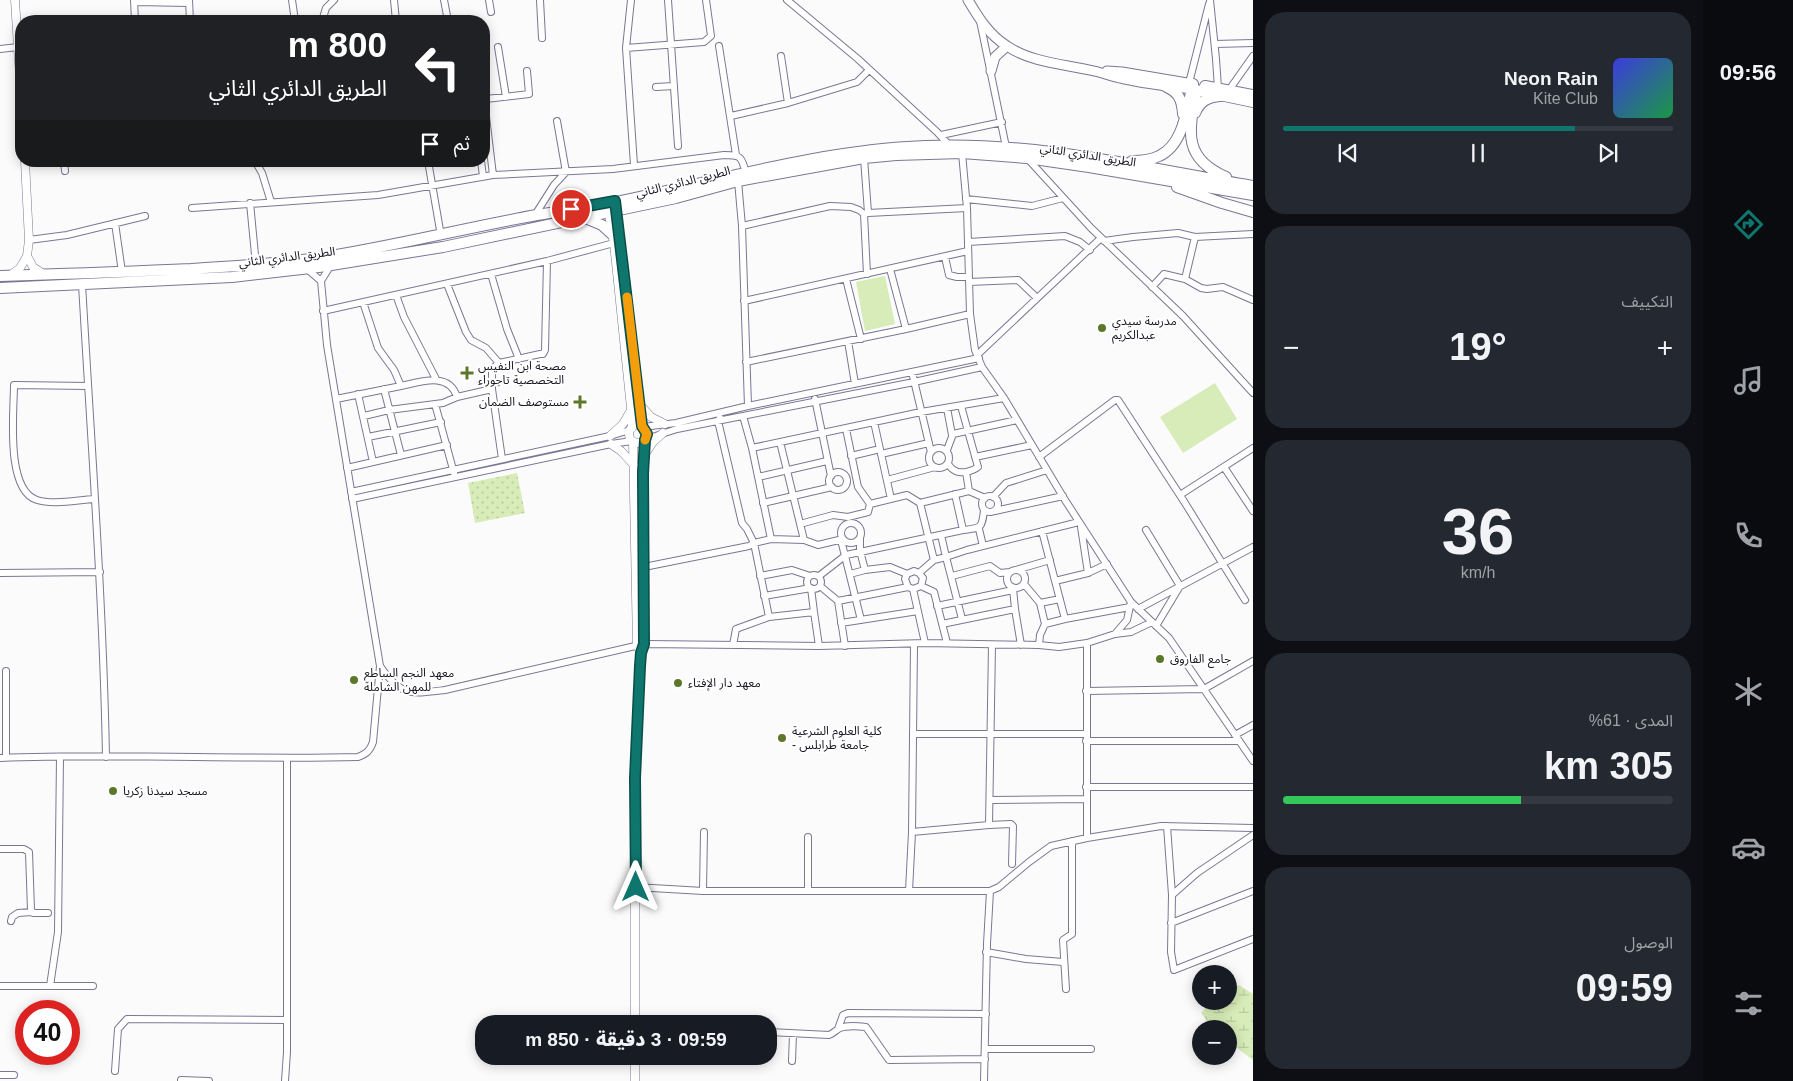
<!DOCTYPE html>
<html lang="ar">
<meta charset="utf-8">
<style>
:root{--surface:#171b24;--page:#242831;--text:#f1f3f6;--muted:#9ea1a6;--line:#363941;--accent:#0f766e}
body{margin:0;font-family:Arial,"Noto Sans Arabic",sans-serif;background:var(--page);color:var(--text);direction:rtl;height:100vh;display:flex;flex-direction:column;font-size:19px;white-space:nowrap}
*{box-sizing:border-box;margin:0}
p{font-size:16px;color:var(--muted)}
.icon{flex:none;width:28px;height:28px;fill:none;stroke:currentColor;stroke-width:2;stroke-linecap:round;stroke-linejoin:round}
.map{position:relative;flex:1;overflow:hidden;direction:ltr}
.details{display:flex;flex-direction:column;gap:12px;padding:12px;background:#0d0f14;width:450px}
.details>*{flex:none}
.top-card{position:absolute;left:15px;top:15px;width:475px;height:152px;border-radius:20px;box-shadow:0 2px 12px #0003;direction:rtl;background:#202124;color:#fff;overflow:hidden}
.buttons{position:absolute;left:1192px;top:965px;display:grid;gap:10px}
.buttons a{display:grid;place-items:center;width:45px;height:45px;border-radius:50%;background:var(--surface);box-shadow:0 2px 12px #0003;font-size:25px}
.speed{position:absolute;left:15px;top:1000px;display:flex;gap:10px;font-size:25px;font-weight:700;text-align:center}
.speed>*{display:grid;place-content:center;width:65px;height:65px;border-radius:50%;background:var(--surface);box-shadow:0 2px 12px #0003;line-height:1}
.speed .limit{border:8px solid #d22;background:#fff;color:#111}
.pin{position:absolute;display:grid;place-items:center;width:42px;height:42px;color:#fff;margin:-21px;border:2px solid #fff;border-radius:50%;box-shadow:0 1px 5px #0007}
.me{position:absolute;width:55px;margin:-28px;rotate:0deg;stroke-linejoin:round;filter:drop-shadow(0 0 4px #0008)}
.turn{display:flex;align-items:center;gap:18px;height:105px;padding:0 20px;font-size:22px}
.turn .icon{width:65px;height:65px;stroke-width:2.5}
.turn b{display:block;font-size:35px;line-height:42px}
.then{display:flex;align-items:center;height:48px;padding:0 20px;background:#0003;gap:10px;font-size:19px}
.big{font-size:38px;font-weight:800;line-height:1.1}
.details .widget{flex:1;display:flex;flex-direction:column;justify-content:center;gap:8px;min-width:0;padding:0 18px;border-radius:20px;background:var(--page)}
.details .dial{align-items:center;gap:0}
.dial b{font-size:65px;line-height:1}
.song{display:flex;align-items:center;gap:15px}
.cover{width:60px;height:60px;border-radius:8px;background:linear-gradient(135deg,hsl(240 70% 55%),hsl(140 70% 35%))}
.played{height:5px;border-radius:2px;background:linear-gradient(90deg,var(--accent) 75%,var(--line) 75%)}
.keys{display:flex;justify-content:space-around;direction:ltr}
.heat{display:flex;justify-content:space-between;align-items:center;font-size:28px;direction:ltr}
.charge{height:8px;border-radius:4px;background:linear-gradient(90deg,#34c759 61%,var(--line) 0)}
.trip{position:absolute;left:475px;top:1015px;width:302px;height:50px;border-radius:20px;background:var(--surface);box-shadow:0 2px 12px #0003;font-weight:800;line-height:50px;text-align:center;direction:rtl}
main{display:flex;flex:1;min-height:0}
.dock{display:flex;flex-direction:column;width:90px;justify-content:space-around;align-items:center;background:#090b0e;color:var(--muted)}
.dock .icon{width:35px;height:35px}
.dock .selected{color:var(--accent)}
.dock b{font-size:22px;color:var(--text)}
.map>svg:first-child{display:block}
.green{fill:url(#green-dots)}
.wetland{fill:url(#wetland-marsh)}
.pitch{fill:#d7ecb8}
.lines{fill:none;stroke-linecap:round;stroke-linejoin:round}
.minor-casing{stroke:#7a7795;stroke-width:8}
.tertiary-casing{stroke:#7a7795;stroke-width:9}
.secondary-casing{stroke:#7a7795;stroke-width:11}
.primary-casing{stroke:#7a7795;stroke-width:12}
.trunk-casing{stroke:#7a7795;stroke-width:12}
.minor{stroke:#fff;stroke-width:6}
.tertiary{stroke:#fff;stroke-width:8}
.secondary{stroke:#fff;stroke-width:9}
.primary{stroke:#fff;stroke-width:10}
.trunk{stroke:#fff;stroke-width:10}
.route-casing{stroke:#0a4d48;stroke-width:12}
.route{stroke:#0f766e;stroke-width:9}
.slow{stroke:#f59e0b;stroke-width:9}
.poi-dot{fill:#5d772a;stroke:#fff;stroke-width:2}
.labels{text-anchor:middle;stroke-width:4;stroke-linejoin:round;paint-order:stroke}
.street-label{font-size:12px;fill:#15141f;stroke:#fff}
.poi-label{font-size:12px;fill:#15141f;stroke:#fff;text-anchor:start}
</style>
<main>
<nav class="dock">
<b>09:56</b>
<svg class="icon selected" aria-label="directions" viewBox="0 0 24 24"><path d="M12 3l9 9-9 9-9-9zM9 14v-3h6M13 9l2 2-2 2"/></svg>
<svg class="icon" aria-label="music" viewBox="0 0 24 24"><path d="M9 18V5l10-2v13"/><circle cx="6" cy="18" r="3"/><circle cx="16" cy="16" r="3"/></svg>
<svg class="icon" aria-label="phone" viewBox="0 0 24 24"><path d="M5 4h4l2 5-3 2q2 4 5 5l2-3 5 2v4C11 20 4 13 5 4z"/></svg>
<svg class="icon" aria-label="climate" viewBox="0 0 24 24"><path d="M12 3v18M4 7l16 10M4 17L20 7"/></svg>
<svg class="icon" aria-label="car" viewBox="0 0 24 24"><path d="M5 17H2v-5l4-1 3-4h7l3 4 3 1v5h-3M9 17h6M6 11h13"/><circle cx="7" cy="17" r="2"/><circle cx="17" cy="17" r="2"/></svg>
<svg class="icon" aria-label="filters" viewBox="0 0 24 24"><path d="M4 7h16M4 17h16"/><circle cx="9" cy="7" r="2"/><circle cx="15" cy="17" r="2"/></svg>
</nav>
<section class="details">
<div class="widget">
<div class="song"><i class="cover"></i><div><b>Neon Rain</b><p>Kite Club</p></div></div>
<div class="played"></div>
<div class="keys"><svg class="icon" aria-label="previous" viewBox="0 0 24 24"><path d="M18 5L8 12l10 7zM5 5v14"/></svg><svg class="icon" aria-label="pause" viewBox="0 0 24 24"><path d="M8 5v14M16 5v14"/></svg><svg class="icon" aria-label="next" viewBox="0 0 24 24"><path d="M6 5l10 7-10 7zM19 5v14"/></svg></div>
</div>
<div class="widget"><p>التكييف</p>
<div class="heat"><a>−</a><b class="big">19°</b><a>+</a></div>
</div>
<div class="widget dial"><b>36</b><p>km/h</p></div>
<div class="widget"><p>المدى · 61%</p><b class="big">305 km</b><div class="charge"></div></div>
<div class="widget"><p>الوصول</p><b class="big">09:59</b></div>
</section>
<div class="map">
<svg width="1253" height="1081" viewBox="0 0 1253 1081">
<defs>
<pattern id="green-dots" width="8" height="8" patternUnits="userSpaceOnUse" patternTransform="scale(1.25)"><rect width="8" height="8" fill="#d7ecb8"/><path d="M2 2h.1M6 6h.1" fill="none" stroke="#b8ca9e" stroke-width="1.8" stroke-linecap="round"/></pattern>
<pattern id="wetland-marsh" width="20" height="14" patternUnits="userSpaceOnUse" patternTransform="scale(1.25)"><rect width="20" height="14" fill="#d7ecb8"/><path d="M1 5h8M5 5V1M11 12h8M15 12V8" fill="none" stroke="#b8ca9e"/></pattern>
</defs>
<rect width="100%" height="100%" fill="#fbfbfb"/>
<path class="green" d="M517,473L525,513L475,523L468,483Z"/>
<path class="wetland" d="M1239,985L1253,994V1060L1229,1042V1029H1215L1207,1026V1021L1201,1013C1211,1001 1213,1001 1229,1001V989Z"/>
<path class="pitch" d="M885,276L895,324L865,331L856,282Z
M1215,383L1237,419L1183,453L1160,417Z"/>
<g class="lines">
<defs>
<path id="minor" d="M134,0L135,21
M189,0L190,21
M292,0L295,21
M394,0L396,21
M444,0L448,21
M489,0L491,12
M540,0L542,38
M668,0L678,146
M787,0L858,59L937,132L949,145
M1210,0L1216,59L1218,88
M135,2L189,3
M322,21L326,8L334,0
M980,21L1006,147
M1215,44L1253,43
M719,46L736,155
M498,47L506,97
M626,48L631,0
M0,49L18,47
M1189,83L1209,4
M656,87L674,86
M1229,90L1253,56
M788,103L857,82L869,70
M731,116L788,103L781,56
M941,135L1002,122
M962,153L967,208L970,314L975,350L982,367L1004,398L1065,500L1131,602L1169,638L1253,761
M864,158L868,213
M1027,158L1091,228L1183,316L1253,393
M64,161L65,171
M255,161L262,173L271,202
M428,161L441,236
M481,161L483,176
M634,165L626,48L704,42L711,36L706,0
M493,175L484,100L486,99L529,94L527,71
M738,181L742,226L748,406
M966,199L1032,206L1063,198
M250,203L256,265
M192,208L378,195L493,175L613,169L724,155C741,155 741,156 746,173
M864,214L868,213L967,208
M535,215L554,185L566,172L557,121
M115,223L122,272
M742,226L830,206L851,207L859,210L864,214L867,274
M29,240L67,235L145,216
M1104,241L1133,237L1178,233L1195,237L1253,234
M968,242L1065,236L1080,242L1090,250
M945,257L949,275L957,277H969
M331,265L321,281L327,345L380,666C401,697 411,694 445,690L644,644L819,646L925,643L1039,645L1059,647L1087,643L1115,634L1127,620L1131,602
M307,269L321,281
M890,269L906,329
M491,274L507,329L519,359
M846,279L861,339
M1185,279L1201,288L1207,289L1223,287L1253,300
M969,282L1018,280L1037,298
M82,284C91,441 103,599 106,757
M447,284L466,332L471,340L486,348L499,363
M1152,287L1164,274L1185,279L1195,237
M396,295L404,317L436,379
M744,301L968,251
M363,302L378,348L394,370L401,386C420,382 449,371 457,397
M323,311L547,261L614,243
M848,341L855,384
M977,355L1101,238
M746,362L906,329L970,314
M912,372L931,452
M88,386L14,385C14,411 5,490 37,500C54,505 76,500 94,499
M384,389L401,455
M358,394L373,462
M336,399L401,386
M815,399L831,476
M435,404L454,473
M947,408L952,435
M364,416L389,410L443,403L457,397L492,389
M743,416L752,448L921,412L1004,398
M720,418L718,421L742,523L747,529L754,543L769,617L736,629L733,645
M874,422L891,499
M643,427L676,423L748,406L979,358
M846,429L858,487L870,504
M368,437L441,422
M646,439L677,429L914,382L982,367
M780,442L804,540
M929 458a10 10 0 1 1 20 0a10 10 0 1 1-20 0Z
M752,448L771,539
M947,450L953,434L1017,420
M881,454L929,443
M851,456L880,449
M975,457L1032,445
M1039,457L1115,400H1118L1185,503L1245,600
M502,459L492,389V369L499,363L540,354H543L545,350L547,261
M948,464C950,466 951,469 954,470C960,475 973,471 978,467L961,406
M1224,467L1253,511
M347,468L447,445
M966,472L969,491
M829 481a9 9 0 1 1 18 0a9 9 0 1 1-18 0Z
M758,477L827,461
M887,480L935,467
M351,492L610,436L630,430
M955,494L963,530
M1180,495L1253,448
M982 504a8 8 0 1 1 16 0a8 8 0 1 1-16 0Z
M993,497L1006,483L1047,470
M352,499L611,444L632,441
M763,503L832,487
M920,503L934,560
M870,504L907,495L920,503L969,491L985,498
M995,511L1063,496
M841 533a10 10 0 1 1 20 0a10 10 0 1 1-20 0Z
M800,524L833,515L848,517L868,512L870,504
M1081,527L1088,573
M979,529L983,546
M1146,530L1180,586L1156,626
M1042,531L1065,619
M841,540L861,620
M644,567L749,546L754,543L771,539L804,540L818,545L843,539
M1007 579a9 9 0 1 1 18 0a9 9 0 1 1-18 0Z
M865,570L890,567L907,574
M1016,570L1050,560
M0,573L100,572
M919,573L934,560L946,557L941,535
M850,574L865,570L860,551V538
M807 582a7 7 0 1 1 14 0a7 7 0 1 1-14 0Z
M760,576L792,570L810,576
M819,576L846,555L963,530C981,528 982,529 984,510
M952,576L990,566L1000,573L1010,572
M1055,581L1088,573L1107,564
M1024,584L1040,603L1045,624
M820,586L838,601L845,646
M921,586L923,578L919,573L914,571L907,574L905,579L908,587L913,589L921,586L934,592L947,643
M1013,588L1015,609
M913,589L925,643
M764,596L811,588L814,612
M838,601L908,587
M1040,603L1060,599
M937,606L1013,590
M1138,609L1253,547
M769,617L814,612L819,646
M962,619L946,557L967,550L1079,522
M841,623L918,611
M942,624L1015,609L1021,645
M1115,634L1131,632L1152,622
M1087,643V838
M1039,645L1040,635L1045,624L1065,619L1130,607
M1086,691L1204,689L1253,661
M913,734H1086
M1235,735L1253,725
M1086,741H1239
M6,757V671
M0,758C119,753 239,760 358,757C366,754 370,751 373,742L380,666
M1086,787H1253
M990,800L1087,799
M989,825L1011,824L1013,826L1012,864
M1167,826L1172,895
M912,832L989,825L992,645
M1253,835L1197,873L1172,895L1171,952L1174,970L1253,939
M808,837V891
M0,849H24L29,852L31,910L33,913H48
M635,887L703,891H990L999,887L1029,862L1051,846L1087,838L1161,826L1253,828
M703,891L704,832
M909,891L912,832L914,644
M11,921L12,917L18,913L32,912
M1171,923L1253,891
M986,952L1026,959L1063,962
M0,986H93
M50,986L58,932L60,757
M1066,989L1063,940L1072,934V841
M838,1029L843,1015L848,1013L986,1014
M769,1032L829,1035C834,1033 836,1030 840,1028C848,1025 857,1026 866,1027L889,1060L985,1059
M985,1049H1091
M792,1061L793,1034
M115,1071L118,1029L127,1019L287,1020
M0,1075H14
M181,1080L209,1081
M285,1081L287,1052V759
M984,1081L987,944L990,891"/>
<path id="tertiary" d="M15,0L21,93
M616,207L642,426
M608,208L614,243L631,408L632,428
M27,256L33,267L45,275
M11,275L20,268L27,256L29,240L25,161
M641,406L651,417L665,424
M629 434a9 9 0 1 1 18 0a9 9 0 1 1-18 0Z
M610,436L623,424L631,410
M633,442L637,645L641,653
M611,444L621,451L634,465
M645,454L653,442L663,433
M635,1024V777L640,667L641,653L644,644L643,473L645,440
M635,1056V1081"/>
<path id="secondary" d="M968,0C978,17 989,35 1007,46C1032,63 1065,64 1094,71C1103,73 1111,76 1120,78C1143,84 1168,86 1191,89
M991,71L995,57L1007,46
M1107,71L1122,72L1193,84"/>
<path id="primary" d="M1205,86L1253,95
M1191,89L1253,102"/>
<path id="trunk" d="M1165,86C1178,92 1182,98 1183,114
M1196,94C1188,133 1184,159 1226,177
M1195,113C1200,101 1208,97 1220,96
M1132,161C1141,161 1151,160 1159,156C1184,145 1187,107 1193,84
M1177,187L1222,203L1253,212
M585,218L602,225L613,235
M0,276C64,274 127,272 191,269C233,266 276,264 318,258C391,247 464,228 537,215C560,211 583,208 606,204C712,183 816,150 925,146C1035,141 1145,168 1253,186
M0,288L232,277L319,267L443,247L676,198L738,181L864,158L896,155L962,153L1027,158L1089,167L1253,195"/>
</defs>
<use href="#minor" class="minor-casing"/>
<use href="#tertiary" class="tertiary-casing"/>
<use href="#secondary" class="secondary-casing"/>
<use href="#primary" class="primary-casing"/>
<use href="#trunk" class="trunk-casing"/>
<use href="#minor" class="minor"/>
<use href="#tertiary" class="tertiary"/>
<use href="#secondary" class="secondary"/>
<use href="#primary" class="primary"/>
<use href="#trunk" class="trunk"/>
</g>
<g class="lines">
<defs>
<path id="route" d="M571,209L615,201L642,426L647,434L645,440L643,473L644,644L641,653L640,666L635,778L636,887"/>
</defs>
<use href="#route" class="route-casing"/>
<use href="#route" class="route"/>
<path class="slow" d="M627,297L642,426L647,434L645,440"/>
</g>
<g class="poi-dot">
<circle cx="1102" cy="328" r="5"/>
<path d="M464.5 365.5h5v5h5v5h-5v5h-5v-5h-5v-5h5z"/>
<path d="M577.5 394.5h5v5h5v5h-5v5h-5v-5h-5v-5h5z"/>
<circle cx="1160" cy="659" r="5"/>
<circle cx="354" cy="680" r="5"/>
<circle cx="678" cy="683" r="5"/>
<circle cx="782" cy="738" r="5"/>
<circle cx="113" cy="791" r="5"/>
</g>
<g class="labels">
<g class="street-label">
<text transform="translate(1088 155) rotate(9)" y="4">الطريق الدائري الثاني</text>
<text transform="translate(683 182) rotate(-14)" y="4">الطريق الدائري الثاني</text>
<text transform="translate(287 257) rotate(-7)" y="4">الطريق الدائري الثاني</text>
</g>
<g class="poi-label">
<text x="1112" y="325">مدرسة سيدي<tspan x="1112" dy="14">عبدالكريم</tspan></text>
<text x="478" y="370">مصحة ابن النفيس<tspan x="478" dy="14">التخصصية تاجوراء</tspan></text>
<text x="569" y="406" text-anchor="end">مستوصف الضمان</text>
<text x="1170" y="663">جامع الفاروق</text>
<text x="364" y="677">معهد النجم الساطع<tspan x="364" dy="14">للمهن الشاملة</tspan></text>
<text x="688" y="687">معهد دار الإفتاء</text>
<text x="792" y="735">كلية العلوم الشرعية<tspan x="792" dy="14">- جامعة طرابلس</tspan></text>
<text x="123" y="795">مسجد سيدنا زكريا</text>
</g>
</g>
</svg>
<div class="buttons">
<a>+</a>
<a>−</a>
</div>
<div class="speed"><div class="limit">40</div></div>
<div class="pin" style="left:571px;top:209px;background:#d93025"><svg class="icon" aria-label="arrive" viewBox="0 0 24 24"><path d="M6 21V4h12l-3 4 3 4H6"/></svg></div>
<svg class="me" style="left:636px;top:887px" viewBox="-20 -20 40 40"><path d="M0-17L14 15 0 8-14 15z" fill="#0f766e" stroke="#fff" stroke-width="4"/></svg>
<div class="trip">09:59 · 3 دقيقة · 850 m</div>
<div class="top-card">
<div class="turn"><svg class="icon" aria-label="left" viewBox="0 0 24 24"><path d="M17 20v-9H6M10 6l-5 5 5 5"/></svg><div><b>800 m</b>الطريق الدائري الثاني</div></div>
<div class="then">ثم<svg class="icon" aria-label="arrive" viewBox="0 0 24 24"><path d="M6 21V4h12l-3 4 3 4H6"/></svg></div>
</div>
</div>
</main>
